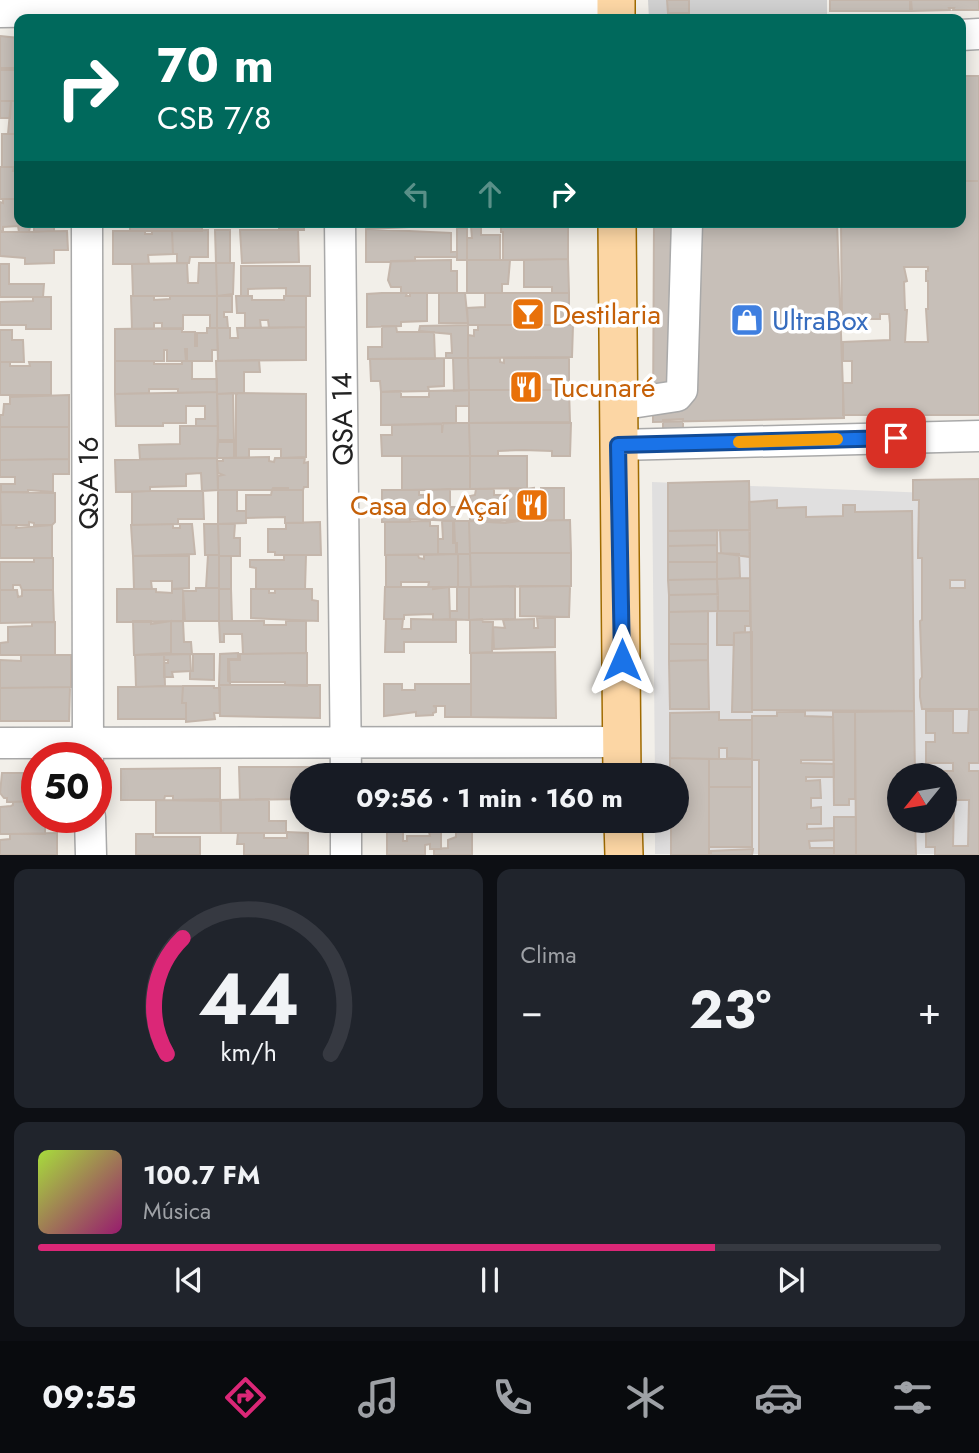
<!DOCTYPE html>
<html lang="pt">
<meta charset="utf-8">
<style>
:root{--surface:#171b24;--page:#20242c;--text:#f1f3f6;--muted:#9ea1a6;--line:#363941;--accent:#db2777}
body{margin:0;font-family:Jost,sans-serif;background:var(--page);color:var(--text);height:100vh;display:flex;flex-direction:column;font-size:26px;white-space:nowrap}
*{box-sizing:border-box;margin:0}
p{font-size:23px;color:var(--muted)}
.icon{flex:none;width:38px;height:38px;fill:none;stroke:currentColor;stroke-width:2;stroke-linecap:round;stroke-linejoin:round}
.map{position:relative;height:855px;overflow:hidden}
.panel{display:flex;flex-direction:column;gap:14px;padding:14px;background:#0d0f14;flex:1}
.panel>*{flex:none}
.hud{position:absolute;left:14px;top:14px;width:952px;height:214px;border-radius:14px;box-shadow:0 4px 18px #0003;background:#00695c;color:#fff;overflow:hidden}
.needle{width:46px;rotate:240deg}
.controls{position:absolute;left:887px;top:763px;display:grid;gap:14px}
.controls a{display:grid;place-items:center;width:70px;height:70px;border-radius:50%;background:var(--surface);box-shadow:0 4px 18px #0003;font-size:35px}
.speed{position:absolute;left:21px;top:742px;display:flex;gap:14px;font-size:35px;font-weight:700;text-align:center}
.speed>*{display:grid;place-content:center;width:91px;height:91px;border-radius:50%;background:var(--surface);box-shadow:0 4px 18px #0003;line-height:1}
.speed .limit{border:10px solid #d22;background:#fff;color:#111}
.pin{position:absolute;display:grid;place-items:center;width:60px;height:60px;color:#fff;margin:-30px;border-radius:14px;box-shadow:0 4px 10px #0006}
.me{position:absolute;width:77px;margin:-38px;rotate:0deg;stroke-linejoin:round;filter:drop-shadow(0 0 5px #0008)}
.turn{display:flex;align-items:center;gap:24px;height:147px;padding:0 28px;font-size:32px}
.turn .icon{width:91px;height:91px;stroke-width:2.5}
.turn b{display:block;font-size:49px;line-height:60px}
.lanes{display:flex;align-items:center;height:66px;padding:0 28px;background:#0003;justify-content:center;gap:35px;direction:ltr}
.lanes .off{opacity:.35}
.big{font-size:52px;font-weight:700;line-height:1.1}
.panel .card{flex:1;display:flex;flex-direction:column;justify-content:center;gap:10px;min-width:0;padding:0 24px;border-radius:14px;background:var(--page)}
.panel .dial{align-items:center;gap:0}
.dial svg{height:182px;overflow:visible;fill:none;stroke:var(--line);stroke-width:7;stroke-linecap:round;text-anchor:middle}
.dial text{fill:var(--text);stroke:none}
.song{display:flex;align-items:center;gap:21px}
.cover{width:84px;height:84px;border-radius:10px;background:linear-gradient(135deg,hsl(80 70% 55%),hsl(320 70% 35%))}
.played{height:7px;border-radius:4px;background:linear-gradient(90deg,var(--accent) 75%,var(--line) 75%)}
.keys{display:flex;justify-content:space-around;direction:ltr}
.heat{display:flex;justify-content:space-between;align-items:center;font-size:38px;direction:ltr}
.panel .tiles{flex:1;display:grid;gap:14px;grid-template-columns:1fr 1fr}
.card:last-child{grid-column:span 2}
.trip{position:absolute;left:290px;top:763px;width:399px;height:70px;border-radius:35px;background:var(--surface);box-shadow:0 4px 18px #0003;font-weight:700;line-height:70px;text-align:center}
.dock{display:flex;height:112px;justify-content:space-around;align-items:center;background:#090b0e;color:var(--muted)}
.dock .icon{width:49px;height:49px}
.dock .current{color:var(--accent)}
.dock b{font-size:32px;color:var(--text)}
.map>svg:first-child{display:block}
.residential{fill:#e0dfdf;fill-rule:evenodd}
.religious{fill:#d0d0d0}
.building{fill:#c7bfb8;stroke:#c4b6ab;stroke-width:2;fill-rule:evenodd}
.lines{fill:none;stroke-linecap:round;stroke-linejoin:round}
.minor-casing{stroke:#a9a9a9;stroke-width:33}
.major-casing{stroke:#a06b00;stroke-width:40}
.minor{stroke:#fff;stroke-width:30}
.major{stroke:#fcd6a4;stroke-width:37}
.route-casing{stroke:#114b97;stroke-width:18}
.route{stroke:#1a73e8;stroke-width:12}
.slow{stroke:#f59e0b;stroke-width:12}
.labels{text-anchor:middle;stroke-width:7;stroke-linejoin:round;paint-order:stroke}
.food-label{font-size:28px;fill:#c56008;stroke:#fff;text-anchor:start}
.shop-label{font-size:28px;fill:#366cbe;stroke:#fff;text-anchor:start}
.street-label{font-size:28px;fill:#222;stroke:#fff}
</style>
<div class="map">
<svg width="979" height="855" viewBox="0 0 979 855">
<rect width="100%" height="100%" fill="#f2efe9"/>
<path class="residential" d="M652,482L979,495V854H655V821H677V775H655ZM900,775H945V821H900Z"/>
<path class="religious" d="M648,0H827V19H649Z"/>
<path class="building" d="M667,0H689V13H668Z
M830,0H910V11H830Z
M911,0H979V10H953L954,8H949L950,10L912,11Z
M0,36L19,38V68H0Z
M0,70H19V101H0Z
M961,76H979V181H961Z
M0,101H11L10,118H0Z
M11,101H19V134H8Z
M2,134H19V167H2Z
M0,167H14L13,171H19V199H0Z
M961,181H979V415H843V383H852V361H843V342L890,340V324L889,314H880V319H867V315H858V324H842L841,222H961ZM904,267H928V271H926V281H928V309H926L928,342H905L907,310H905L904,282L907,281Z
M3,199H19V222H54V231L34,232V227H30L29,232H19L18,226L3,227V231H0V202L3,203Z
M130,222H202V231H130Z
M251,222H304V230H279V227H251Z
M368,222H449V225L369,229Z
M467,222H552V227L467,226Z
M654,222H837L844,418L653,422Z
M471,226H481V235H500V260H467V238H472Z
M501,226L568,227V259L503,260V232H501Z
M457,228H467V260H457Z
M366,229L451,233V252L457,251V257H415V261L366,262Z
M208,230V257H190L189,263H177V254H173L172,231Z
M215,230H230V263H216Z
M240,230H298L299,262L242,263Z
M67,231L68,250H54V263L25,264V258L0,256V232Z
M113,231H145V234H152V231H172L173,254L148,255L149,264H113Z
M568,259L569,293H552V287H524V260Z
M451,260V271H457V293H401V287H391L388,280L391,261Z
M467,260H510L508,284H502V293H467Z
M187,263L188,283H198L199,263H216L217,296H133L132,264Z
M216,263H234L233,294L217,296Z
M0,264H9V284H44L43,297H0Z
M241,266H310V296H286V288L248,289V296H241Z
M382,293H407L406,296H410V293H427V321L401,322V326L367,327V294Z
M439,293H465L468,323H439Z
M485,293H569V325H523V321H518V325H468L467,308L485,307Z
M131,296H154V300L170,299V296H217V328H210V315H183V329H162V323H154V329H132Z
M217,296H232V312H224V317H227L228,328H217Z
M236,296H252V300H284V296H306V327L269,328L268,320H260L261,328H245V313H237Z
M33,297H51V329H26V325H0V302L33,301Z
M468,325V358H446V353H452L451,334L419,331L420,326Z
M478,325H573L572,357L468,358V335L474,336V330H478Z
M382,326H396L397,332H434L435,359H368V347H382Z
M306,327V360L218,361L217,328H230V338H238L237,328Z
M182,328V332H195V346H197V333H207V328H217L218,350H212V361H187V349H185L186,361H167V350H164V361H115V329Z
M0,330H12V340H23L24,362H0Z
M444,358V386L428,387L429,391L381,392L380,381H371L370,359Z
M453,358H468L469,390L454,391Z
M468,358H500V362L504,363V358H569V390H469Z
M259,360L260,372H244V393L217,394L216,361Z
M115,361H154V364H182V361H192V379H217V392L178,393V389H149V393L115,394Z
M0,362H10V366H30L29,362H51V395H0Z
M469,390V406H456V423L381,425V392L401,391V397H429V391Z
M469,390H569L570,422L469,423Z
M217,392L218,426H196V419H205V406H186V423H163V426H116L115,394Z
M233,393L234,440H218L217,394Z
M238,393L306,394V457L281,458V449H249V458H236V395Z
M69,395V427H0V415H3L4,404H10V397Z
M683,419V431L663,432V420Z
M443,423H469L470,456H382L381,435H392V425L442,424V433Z
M469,423H571L570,456H552V451L523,450L498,451V456H470Z
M180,426H218L217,458L140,459L139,445L180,444Z
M0,427H69V459L0,460Z
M218,442H234V458H217Z
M402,456H470V489L402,490Z
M470,456H527V488L470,489Z
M269,457V461L274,462L275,458H305L304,463L308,462V487H304L303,490H288V488H273L272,490H218V476L223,475L218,473L217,461H223V458Z
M217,458L218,490L202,491L201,473L186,474V486L150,487V491L116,492L115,460Z
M69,459V474H53V492L28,490V492H1V484H15V477H0V460Z
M979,479V709H922L920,697V680L922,677L920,621L922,620V558H918V553L919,500H913V480ZM950,580H965V588H950Z
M749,481L750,530L668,531V483Z
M534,488V494H541V488H564V520L470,521V496L475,495L476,489H494V495H510V489H518V495L525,494L526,489Z
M450,489V507H455V521L410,519V522H382V490H419V495H429V490Z
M218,490H237V511H246V523L218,524Z
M272,490H303V523H285V517L246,518V495H271Z
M150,491H203L204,519H178V524L132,525V492Z
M0,492L55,493V522L52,525H34V523L29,522V525H1Z
M777,500V508L806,507V517L843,516V505H855V512L912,511L914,711L752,710L749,502Z
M570,520L571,553H470L469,521L505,523L519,521Z
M430,521V526H438V554L385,555V522Z
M442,521H453V543H456V554H438V539H443Z
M454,521H469L470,554H457V543H455Z
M320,522L321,555H275V552H268V529H286V523Z
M173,524V528H180V524H192L195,554L133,556L131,525Z
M204,524H218L219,555H205Z
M218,524H235L234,538H240V556H219Z
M0,525H17L16,528L52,525V558H0Z
M717,530V545L668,546V531Z
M720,530H750V557L721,553Z
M717,545V562H668V546Z
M470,553H571V586L471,587Z
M717,553L739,554L740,578L717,579Z
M458,554V587H428L429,582H401V587H386V555H418L419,558L424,559V555Z
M458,554H470L471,587H458Z
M208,555H219V588H206Z
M284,555H306L305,589H256V568L250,567V560H284Z
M133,556H189V588L172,589V581H151L152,589H134Z
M219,556H231V589H219Z
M34,558H53V590H22L20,585H13V590H0V562H34Z
M668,562H717V579L668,580Z
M750,578V611H718L717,579Z
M717,579L718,594L669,595L668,580Z
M515,586V619L469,620V587Z
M520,586H568L570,587L569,617L520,616Z
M385,587H433V589L449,587L450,619L433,620V614L404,615V619H384Z
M457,587H469V620L450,619V611H457Z
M196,588H219V621H185L183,591H196Z
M117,589H156V592L172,593V589H183V621L117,622Z
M219,589H231L232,621H219Z
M251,589H269V593H275V589H312V600L318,601V621L251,618Z
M0,590H17L18,597L22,596V590H53L54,622L0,623Z
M718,594V611L669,612V595Z
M708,611V644H669V612Z
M717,611H750V626H745V632L734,633V645H717Z
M537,618H555V647L494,649L493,627L505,628L503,620L534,619V628H538Z
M386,619H403L402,629H411V619L456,620V642H404V652H385Z
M482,619L483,622H493L492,652L470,653V620Z
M133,621H151V624L171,621V653L134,655Z
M171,621H183L184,642H191L192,654L150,655L171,653Z
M219,621H264V625H286V621H306V653L243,654L242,634H224V642H220Z
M32,622H55V655H0V643L8,642V627L32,626Z
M752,632V712H732L734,633Z
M669,644H708V660L669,661Z
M555,652L556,718L471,717V653Z
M238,653V659H228V681L230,682V685H219L220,654Z
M307,653V686L285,685V682H230L229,660H240V654Z
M164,654L165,686L136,687L135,655Z
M164,654H190L191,671L172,672L173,677H164V663H168V660H164Z
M193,654H214V680L190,679V671H193Z
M21,655H71V687L0,688V660L21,661Z
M708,660L709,709H670L669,661Z
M384,684H402V690H415V684H471V717H445V706H433L436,707V712L433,713V715L416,716V712L384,716Z
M219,685H320V718L220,716Z
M183,686L182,703H186V719H118V687Z
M183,686H214V688H220V713H214L215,719L186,722V703H182Z
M70,687L69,721H0V688Z
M969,710H979V763H969V771H979V855H935V847H926V821H945V775H926V771H953V763H926V742H935V733H926V711H953V733H968ZM954,800H969L968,846H953Z
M914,711L915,775H900V821H915L916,855H856L855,712Z
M719,712V720H752V759L727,758V748H719V759L670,758V713Z
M777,712H805V716L833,717L834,760H801V763L834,764V777H806V781L820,780L821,798H811V808L821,807V824H807V829L834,828V840L809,841L810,848H834V855H759V760H752V716H777Z
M833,712H855V799H849V805H834Z
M670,758L709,759V855H671V821H677V775H670Z
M709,759H752V787H709Z
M572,765V775H472V766H494L493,770H536L537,766Z
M472,766V775H441V767Z
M239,767H324V775H303V799L240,800Z
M384,767H441V775H385Z
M220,768V799L173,800V796H165L164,800H121V769Z
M2,773H37V801L7,802V798H4L0,793Z
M709,787H752V847H709Z
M269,799V821H286V833H221L220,800Z
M156,800L221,801V833H156Z
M37,801V817H45V834H0V807L11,806L13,805V802Z
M834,817H856V855H834Z
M413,821H472V826H466V831L413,832Z
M509,821H572V829L509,831Z
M456,831H472V855H434V849L448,848V840L456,837Z
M287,832L308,833V855H244V844H237L238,833H264V838H287Z
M387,832H403V841H407V836H430L429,832H441V849H430V844L425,845V855H387Z
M57,833V855H0V840L10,839V834Z
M136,834H153V837H200V855H136Z
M753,849L752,855H711V851Z"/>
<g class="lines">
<defs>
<path id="minor" d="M0,12L616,3
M961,35L979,34
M87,222L88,758
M340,222L346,775
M618,405L677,396L682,390L687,222
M618,445L979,436
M0,743L622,742
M90,817L91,855
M346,855V821"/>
<path id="major" d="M616,0V19
M617,222L622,775
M623,821L624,855"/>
</defs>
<use href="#minor" class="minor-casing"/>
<use href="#major" class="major-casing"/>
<use href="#minor" class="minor"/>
<use href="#major" class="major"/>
</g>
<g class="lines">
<defs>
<path id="route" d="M622,660L618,445L896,438"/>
</defs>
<use href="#route" class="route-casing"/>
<use href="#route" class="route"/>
<path class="slow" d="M739,442L837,439"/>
</g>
<defs>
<symbol id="bar-square" viewBox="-11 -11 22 22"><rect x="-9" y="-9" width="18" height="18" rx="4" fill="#e8710a" stroke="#fff"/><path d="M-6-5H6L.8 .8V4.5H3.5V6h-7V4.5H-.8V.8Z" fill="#fff"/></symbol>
<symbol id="shop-square" viewBox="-11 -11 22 22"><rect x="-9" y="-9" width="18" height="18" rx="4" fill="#3f7fe0" stroke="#fff"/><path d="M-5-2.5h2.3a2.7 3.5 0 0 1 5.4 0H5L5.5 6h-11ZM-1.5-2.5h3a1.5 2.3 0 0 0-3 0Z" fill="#fff"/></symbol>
<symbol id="restaurant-square" viewBox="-11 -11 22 22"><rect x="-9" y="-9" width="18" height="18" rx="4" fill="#e8710a" stroke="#fff"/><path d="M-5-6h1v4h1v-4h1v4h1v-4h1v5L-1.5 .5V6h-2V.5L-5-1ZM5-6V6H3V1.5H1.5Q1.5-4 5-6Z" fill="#fff"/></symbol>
</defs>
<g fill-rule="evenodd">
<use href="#bar-square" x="509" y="295" width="38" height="38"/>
<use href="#shop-square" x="728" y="301" width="38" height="38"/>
<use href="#restaurant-square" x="507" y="368" width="38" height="38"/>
<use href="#restaurant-square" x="513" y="486" width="38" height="38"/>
</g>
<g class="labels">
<g class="food-label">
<text x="552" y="324">Destilaria</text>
<text x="550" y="397">Tucunaré</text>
<text x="508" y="515" text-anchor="end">Casa do Açaí</text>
</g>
<g class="shop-label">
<text x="772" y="330">UltraBox</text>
</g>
<g class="street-label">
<text transform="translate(342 419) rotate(-91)" y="10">QSA 14</text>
<text transform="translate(88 483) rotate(-90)" y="10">QSA 16</text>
</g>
</g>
</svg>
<div class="controls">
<a><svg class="needle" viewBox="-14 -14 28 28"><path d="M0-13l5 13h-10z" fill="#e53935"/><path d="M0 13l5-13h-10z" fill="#9ea1a6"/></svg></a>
</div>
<div class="speed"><div class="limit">50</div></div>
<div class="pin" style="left:896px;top:438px;background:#d93025"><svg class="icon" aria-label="arrive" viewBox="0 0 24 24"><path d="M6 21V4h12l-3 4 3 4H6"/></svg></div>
<svg class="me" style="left:622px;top:660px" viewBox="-20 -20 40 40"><path d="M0-17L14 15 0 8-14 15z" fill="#1a73e8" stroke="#fff" stroke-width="4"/></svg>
<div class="trip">09:56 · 1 min · 160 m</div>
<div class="hud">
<div class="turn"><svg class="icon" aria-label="right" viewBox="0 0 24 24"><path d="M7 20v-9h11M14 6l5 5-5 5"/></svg><div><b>70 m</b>CSB 7/8</div></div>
<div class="lanes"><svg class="icon off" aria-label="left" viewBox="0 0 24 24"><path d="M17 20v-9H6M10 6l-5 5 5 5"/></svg><svg class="icon off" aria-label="ahead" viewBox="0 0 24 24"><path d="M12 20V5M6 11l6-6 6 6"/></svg><svg class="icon" aria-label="right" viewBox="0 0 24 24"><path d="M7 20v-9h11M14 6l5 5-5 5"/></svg></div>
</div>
</div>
<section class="panel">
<div class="tiles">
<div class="card dial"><svg viewBox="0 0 100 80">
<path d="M14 69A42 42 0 1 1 86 69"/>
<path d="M14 69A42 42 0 0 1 21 18" stroke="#db2777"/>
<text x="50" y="56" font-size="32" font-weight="700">44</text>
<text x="50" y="72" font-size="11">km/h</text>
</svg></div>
<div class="card"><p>Clima</p>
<div class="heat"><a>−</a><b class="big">23°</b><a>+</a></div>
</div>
<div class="card">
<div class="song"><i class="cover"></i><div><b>100.7 FM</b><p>Música</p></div></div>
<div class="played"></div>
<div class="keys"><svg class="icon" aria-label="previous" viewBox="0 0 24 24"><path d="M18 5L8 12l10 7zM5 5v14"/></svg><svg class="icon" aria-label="pause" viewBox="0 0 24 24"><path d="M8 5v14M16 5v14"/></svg><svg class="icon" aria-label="next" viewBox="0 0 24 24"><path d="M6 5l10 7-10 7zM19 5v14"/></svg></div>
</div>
</div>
</section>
<nav class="dock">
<b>09:55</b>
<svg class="icon current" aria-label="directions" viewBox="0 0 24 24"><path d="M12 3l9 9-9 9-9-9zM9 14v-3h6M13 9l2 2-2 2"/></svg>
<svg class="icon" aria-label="music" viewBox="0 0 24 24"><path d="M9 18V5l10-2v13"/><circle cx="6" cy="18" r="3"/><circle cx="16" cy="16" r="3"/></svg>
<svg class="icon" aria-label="phone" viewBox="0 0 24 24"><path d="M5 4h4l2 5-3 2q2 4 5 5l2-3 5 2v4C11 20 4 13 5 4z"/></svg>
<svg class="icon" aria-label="climate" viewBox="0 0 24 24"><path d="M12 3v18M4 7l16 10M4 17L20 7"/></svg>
<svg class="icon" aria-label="car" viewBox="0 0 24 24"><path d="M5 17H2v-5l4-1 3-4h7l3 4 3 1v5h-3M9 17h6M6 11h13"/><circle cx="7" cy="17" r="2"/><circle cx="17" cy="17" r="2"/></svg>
<svg class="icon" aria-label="filters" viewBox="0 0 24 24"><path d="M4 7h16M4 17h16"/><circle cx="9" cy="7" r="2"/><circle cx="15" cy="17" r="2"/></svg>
</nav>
